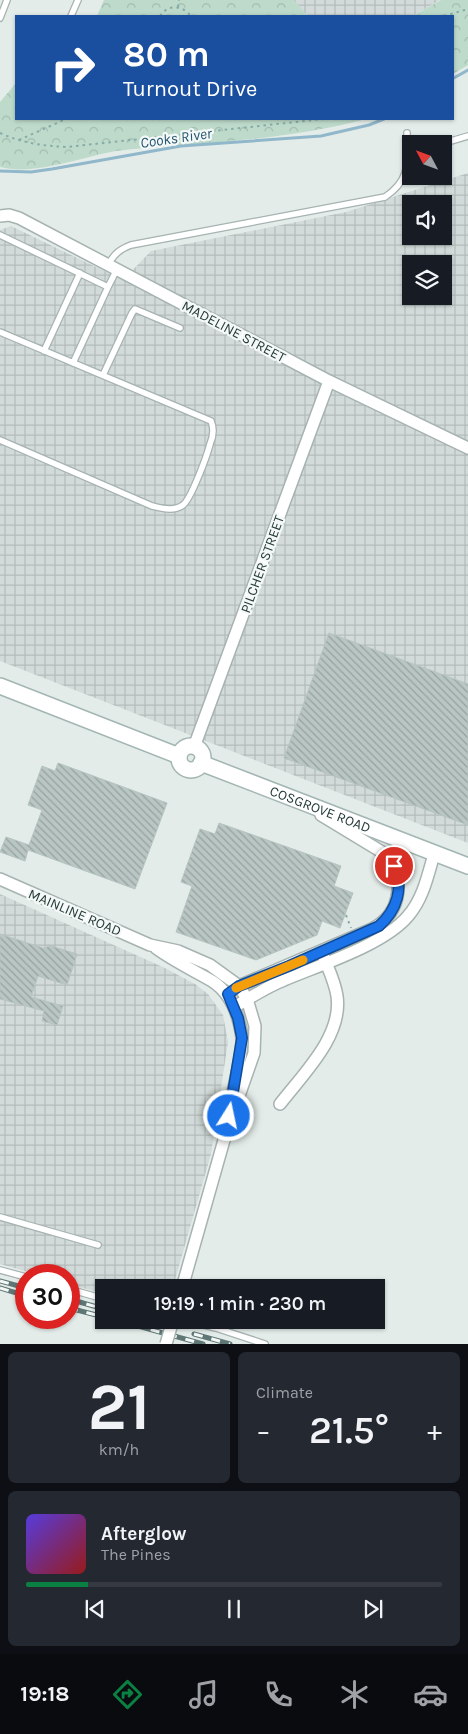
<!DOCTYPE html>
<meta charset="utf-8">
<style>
:root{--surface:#171b24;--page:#242831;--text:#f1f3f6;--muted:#9ea1a6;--line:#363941;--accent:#0b8043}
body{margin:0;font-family:Karla,sans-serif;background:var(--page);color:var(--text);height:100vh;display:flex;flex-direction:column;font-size:19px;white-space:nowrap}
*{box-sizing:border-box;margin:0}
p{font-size:16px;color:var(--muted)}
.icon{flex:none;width:28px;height:28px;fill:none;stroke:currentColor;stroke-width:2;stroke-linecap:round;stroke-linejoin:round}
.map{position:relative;height:1344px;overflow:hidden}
.panel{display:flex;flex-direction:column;gap:8px;padding:8px;background:#0d0f14;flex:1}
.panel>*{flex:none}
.banner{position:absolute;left:15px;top:15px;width:439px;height:105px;border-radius:0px;box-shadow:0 1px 4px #0004;background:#1a4fa0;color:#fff;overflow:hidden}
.needle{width:32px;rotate:311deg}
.controls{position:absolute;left:402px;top:135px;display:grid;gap:10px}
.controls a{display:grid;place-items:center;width:50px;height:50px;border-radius:0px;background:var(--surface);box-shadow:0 1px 4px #0004;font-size:25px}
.speed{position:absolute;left:15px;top:1264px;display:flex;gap:10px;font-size:25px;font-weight:700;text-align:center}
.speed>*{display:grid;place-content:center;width:65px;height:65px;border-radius:50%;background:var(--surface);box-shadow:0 1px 4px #0004;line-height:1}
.speed .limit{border:8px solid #d22;background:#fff;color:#111}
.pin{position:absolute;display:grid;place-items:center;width:42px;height:42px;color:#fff;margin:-21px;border:2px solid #fff;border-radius:50%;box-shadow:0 1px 5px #0007}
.me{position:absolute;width:55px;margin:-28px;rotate:10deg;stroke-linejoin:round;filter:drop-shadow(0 0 4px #0008)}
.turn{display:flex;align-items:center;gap:18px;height:105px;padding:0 25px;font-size:22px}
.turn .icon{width:65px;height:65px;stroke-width:2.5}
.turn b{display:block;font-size:35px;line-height:42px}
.big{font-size:38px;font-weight:600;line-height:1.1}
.panel .card{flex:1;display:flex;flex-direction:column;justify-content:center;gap:8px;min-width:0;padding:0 18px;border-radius:8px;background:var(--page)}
.panel .dial{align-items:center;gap:0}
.dial b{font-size:65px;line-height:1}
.song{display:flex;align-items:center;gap:15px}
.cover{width:60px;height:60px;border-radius:8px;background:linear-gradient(135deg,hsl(250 70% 55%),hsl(0 70% 35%))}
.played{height:5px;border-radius:2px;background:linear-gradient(90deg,var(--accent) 15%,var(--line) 15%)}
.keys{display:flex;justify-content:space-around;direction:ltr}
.heat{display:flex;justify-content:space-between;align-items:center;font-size:28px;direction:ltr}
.panel .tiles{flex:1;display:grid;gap:8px;grid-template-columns:1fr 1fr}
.card:last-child{grid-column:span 2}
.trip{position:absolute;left:95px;top:1279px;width:290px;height:50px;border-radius:0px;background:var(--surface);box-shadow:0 1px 4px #0004;font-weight:600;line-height:50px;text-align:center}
.menu{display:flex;height:80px;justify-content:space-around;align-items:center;background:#090b0e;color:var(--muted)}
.menu .icon{width:35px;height:35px}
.menu .current{color:var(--accent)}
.menu b{font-size:22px;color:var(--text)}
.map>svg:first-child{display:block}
.industrial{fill:url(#industrial-grid);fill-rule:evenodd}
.park{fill:url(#park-crowns)}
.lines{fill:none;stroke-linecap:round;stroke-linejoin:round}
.stream{stroke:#91b7cb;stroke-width:3}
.building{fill:url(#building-back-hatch);stroke:#b6c5c1}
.lane-casing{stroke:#a6b3b1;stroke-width:8}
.street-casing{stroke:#a6b3b1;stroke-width:14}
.secondary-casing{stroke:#a3b6b3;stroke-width:18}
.path{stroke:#87aca8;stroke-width:2;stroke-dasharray:2.5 4;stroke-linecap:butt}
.lane{stroke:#fff;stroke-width:5.5}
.street{stroke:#fff;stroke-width:11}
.secondary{stroke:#fff;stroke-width:15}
.rail-casing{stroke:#5f7775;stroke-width:5}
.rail{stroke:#f4f8f7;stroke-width:3;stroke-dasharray:9;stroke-linecap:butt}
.street-bridge-casing{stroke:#a6b3b1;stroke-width:14;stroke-linecap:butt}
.street-bridge{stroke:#fff;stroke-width:11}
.route-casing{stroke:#114b97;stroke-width:12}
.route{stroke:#1a73e8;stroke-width:9}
.slow{stroke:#f59e0b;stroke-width:9}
.labels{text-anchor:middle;stroke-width:4.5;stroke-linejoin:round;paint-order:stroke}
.street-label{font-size:14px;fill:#253b39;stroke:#f4f8f7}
.water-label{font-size:15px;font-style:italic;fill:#255671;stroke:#f4f8f7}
</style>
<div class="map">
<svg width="468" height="1344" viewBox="0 0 468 1344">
<defs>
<pattern id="industrial-grid" width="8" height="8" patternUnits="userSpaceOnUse" patternTransform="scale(1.25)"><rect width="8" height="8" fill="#d2dbd9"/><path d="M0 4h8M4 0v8" fill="none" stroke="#b4bdbb"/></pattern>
<pattern id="park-crowns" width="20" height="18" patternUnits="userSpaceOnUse" patternTransform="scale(1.25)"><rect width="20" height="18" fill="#bedacb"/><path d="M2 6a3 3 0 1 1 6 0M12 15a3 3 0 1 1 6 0" fill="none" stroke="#a3bcaf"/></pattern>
<pattern id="building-back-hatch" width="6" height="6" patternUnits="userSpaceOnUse" patternTransform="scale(1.25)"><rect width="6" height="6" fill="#b9c6c3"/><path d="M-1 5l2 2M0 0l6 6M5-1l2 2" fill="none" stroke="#96a29f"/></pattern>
</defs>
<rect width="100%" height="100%" fill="#e3ece9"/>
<path class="industrial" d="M293,0H440L413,16H308Z
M468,173V843L0,661V230L11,226L123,280L151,251L346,212ZM411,204H444V236H411ZM411,264H444V296H411Z
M0,894L165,968L195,984L208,994L223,1015L228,1042L211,1154L173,1287L104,1288V1294L69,1284V1275H39L0,1264Z"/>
<path class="park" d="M104,0H294L308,16H97Z
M441,0H468V65L453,74L452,16H413Z
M16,83V119H366C307,135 246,140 185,145C162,147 139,148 116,151C81,157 35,176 0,167V102Z"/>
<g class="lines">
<path class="stream" d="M452,79L468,70
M0,171L31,172L52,169L181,146L321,136L369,125L384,119"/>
</g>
<path class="building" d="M329,633L468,684V825L284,758Z
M58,763L167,803L135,889L28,850L25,861L0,852L6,837L29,845L42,810L28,805L42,766L55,771Z
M219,823L341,866L334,886L353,893L340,928L322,921L317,935L256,960L176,932L192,886L181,882L200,829L215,834Z
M0,934L46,949L48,945L77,954L67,985L38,976L31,997L63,1006L57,1025L42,1021L44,1011L0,999Z"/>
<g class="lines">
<defs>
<path id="lane" d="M71,16L78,0
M0,18L7,0
M441,144L468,136
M0,235L108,287L117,269
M108,265C114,254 120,249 131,245L385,197C412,179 407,161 407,133
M0,332L211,421C214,428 213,437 210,444C207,456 191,499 183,505C174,512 161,508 152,506L0,440
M44,351L80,273
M73,363L108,287
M103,375L132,313L135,309L180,328
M0,1217L98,1245
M0,1270L26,1277
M69,1289L104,1299
M184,1320L216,1328L265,1344"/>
<path id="street" d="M0,216L9,215L19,218L329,381L468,448
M194,747L329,381
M0,879L150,945L178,951L210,965L239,986L247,999L255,1026L254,1053L226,1133L182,1288
M156,948C174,961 193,970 212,981C231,993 239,1016 242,1037C243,1054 234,1084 231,1102
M227,994L239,986L372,929C403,913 406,875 382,852L321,815
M234,1007C250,998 266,987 284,980C319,965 384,945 408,916C423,899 428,875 434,854
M280,1104C303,1074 343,1036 337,996C335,982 328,968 323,955"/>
<g id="secondary">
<path d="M0,686L179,756"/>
<circle cx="191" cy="758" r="12"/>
<path id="s1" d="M201,763L468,866"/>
</g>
</defs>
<use href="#lane" class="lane-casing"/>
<use href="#street" class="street-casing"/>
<use href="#secondary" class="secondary-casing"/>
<path class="path" d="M178,7L179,0
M160,16C168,4 182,5 191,16
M444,16L468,9
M0,133C22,143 43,146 67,147L323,119
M19,140L66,119
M406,868L417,872
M346,915L351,928"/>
<use href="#lane" class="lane"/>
<use href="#street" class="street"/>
<use href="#secondary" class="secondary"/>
<defs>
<path id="rail" d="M0,1281L26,1288
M0,1288L26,1296
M69,1299L104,1309
M69,1308L104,1317
M116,1320L203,1344
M194,1334L230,1344"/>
</defs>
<use href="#rail" class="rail-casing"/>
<use href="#rail" class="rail"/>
<defs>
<path id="street-bridge" d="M166,1344L173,1320"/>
</defs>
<use href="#street-bridge" class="street-bridge-casing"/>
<use href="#street-bridge" class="street-bridge"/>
</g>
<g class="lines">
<defs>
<path id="route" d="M229,1116L242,1038L238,1018L228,994L239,986L289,966L379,926C397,910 404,888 394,866"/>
</defs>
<use href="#route" class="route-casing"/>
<use href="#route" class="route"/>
<path class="slow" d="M236,988L303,960"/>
</g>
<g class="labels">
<g class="street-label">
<text transform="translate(234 331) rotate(28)" y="5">MADELINE STREET</text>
<text transform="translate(262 564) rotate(-70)" y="5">PILCHER STREET</text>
<text dy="5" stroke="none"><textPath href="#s1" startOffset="128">COSGROVE ROAD</textPath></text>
<text transform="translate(75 912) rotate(23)" y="5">MAINLINE ROAD</text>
</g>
<g class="water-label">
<text transform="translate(176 138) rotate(-8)" y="5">Cooks River</text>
</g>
</g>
</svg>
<div class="controls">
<a><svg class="needle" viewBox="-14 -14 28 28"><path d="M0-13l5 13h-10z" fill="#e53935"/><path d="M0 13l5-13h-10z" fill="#9ea1a6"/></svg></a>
<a><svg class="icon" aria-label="sound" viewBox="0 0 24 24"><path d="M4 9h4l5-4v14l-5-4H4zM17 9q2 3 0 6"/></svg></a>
<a><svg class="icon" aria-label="layers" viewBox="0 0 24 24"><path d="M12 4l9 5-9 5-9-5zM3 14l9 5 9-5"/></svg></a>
</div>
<div class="speed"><div class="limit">30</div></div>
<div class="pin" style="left:394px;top:866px;background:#d93025"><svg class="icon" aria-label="arrive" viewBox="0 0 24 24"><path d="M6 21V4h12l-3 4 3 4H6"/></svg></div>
<svg class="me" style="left:229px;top:1116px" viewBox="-20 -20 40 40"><circle r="17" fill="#1a73e8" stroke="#fff" stroke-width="3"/><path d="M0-11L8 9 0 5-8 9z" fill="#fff"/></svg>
<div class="trip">19:19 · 1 min · 230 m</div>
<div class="banner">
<div class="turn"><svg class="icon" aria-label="right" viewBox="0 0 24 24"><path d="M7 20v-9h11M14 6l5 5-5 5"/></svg><div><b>80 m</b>Turnout Drive</div></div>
</div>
</div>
<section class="panel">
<div class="tiles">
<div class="card dial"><b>21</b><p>km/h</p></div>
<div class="card"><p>Climate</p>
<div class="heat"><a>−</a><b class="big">21.5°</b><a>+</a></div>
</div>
<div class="card">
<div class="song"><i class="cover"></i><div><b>Afterglow</b><p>The Pines</p></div></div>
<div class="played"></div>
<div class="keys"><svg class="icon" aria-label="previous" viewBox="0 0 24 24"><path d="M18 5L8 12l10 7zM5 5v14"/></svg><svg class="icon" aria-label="pause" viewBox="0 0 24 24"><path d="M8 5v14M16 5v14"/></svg><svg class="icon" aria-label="next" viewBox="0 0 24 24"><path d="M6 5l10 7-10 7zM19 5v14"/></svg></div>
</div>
</div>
</section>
<nav class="menu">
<b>19:18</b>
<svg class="icon current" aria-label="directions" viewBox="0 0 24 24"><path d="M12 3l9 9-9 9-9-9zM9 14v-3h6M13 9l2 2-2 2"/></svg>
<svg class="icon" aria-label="music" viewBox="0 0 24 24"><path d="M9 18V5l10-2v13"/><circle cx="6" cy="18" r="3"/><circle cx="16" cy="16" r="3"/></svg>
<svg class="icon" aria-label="phone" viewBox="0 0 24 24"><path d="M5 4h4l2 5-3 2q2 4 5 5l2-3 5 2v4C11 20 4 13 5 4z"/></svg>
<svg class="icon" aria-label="climate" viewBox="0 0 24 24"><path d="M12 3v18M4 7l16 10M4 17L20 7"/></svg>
<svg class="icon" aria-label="car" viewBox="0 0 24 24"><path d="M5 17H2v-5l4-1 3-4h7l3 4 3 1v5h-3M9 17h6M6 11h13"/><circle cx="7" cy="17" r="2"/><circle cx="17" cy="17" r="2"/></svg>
</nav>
